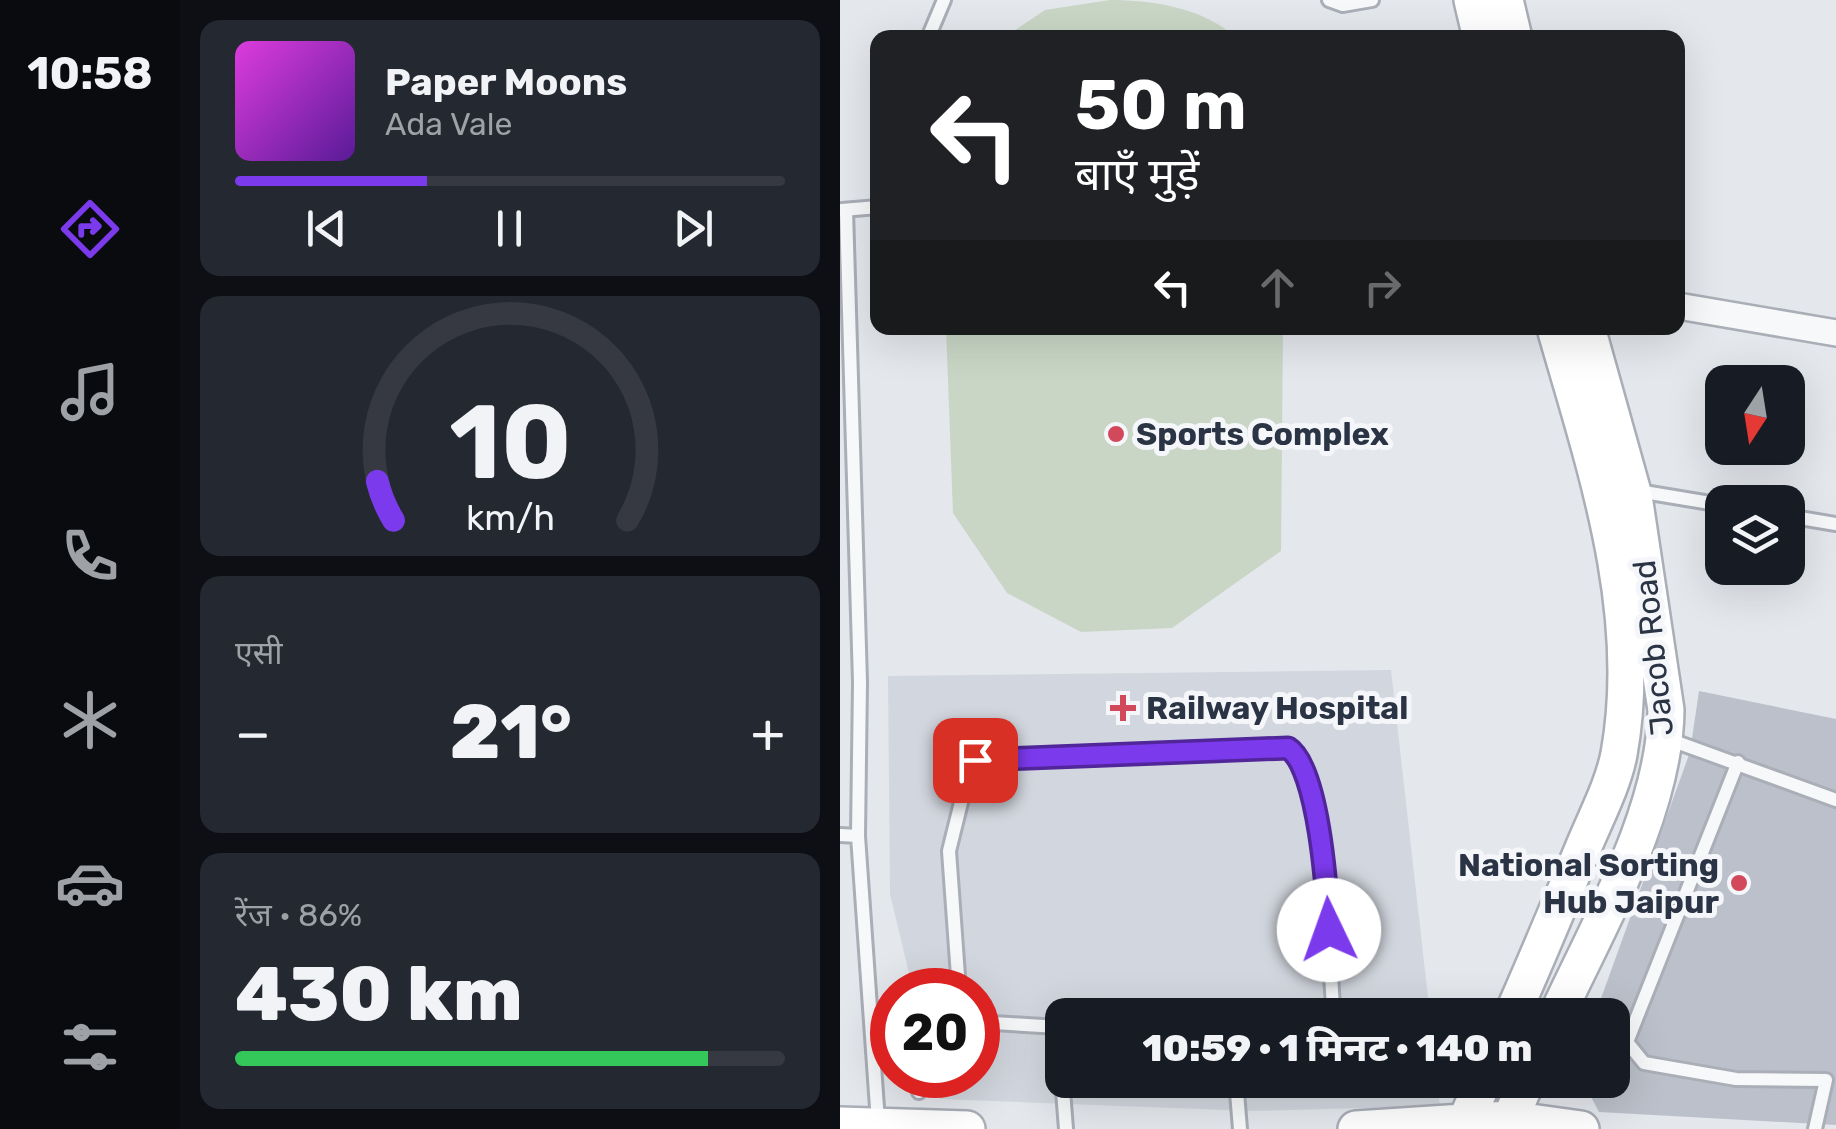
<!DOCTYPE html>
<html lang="hi">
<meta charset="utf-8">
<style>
:root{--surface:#171b24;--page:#242831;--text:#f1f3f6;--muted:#9ea1a6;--line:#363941;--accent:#7c3aed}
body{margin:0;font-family:Rubik,"Noto Sans Devanagari",sans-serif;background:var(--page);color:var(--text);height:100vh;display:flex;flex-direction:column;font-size:38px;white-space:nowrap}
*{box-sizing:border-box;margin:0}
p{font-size:32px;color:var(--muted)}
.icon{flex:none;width:55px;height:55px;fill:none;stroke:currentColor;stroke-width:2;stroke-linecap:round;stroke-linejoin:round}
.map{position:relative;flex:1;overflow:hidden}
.sheet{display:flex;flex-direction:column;gap:20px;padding:20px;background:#0d0f14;width:660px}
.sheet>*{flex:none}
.top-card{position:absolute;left:30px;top:30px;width:815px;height:305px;border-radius:20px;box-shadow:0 10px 40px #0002;background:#202124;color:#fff;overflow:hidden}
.needle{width:65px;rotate:192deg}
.buttons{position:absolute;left:865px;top:365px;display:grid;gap:20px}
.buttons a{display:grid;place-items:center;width:100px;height:100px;border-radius:20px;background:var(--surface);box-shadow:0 10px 40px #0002;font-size:50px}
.speed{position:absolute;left:30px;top:968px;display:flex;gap:20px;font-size:50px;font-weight:700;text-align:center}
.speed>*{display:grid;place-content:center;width:130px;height:130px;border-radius:50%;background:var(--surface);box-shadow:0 10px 40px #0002;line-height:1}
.speed .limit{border:15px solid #d22;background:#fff;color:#111}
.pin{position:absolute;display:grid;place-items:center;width:85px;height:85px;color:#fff;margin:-42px;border-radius:20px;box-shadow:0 5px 15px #0006}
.me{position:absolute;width:110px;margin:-55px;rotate:357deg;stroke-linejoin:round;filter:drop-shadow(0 0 8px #0008)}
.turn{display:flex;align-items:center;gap:35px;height:210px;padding:0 40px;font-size:45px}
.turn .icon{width:130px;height:130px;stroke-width:2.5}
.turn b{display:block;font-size:70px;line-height:85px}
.lanes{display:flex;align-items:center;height:95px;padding:0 40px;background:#0003;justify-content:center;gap:50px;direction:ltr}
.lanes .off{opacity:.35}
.big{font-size:75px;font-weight:800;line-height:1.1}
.sheet .card{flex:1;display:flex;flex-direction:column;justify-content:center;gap:15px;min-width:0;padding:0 35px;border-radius:20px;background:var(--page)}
.sheet .dial{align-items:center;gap:0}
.dial svg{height:260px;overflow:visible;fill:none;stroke:var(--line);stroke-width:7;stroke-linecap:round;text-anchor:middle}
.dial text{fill:var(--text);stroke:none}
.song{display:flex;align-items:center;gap:30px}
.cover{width:120px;height:120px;border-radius:15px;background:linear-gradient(135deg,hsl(300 70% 55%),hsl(270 70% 35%))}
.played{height:10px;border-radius:5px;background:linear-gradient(90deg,var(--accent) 35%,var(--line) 35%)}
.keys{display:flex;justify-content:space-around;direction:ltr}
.heat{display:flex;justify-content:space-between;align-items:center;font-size:55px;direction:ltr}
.charge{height:15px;border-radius:8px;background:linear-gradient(90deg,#34c759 86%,var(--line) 0)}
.trip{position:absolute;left:205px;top:998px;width:585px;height:100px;border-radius:20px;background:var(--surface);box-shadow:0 10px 40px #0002;font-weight:800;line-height:100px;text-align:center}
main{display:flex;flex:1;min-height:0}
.dock{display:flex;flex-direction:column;width:180px;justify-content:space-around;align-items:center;background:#090b0e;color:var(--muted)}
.dock .icon{width:70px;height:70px}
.dock .on{color:var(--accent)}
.dock b{font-size:45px;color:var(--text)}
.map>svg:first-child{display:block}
.built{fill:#d2d6de}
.green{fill:#c9d6c5}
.building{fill:#bbc0ca}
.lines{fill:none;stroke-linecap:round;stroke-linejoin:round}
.lane-casing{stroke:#a9aeb7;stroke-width:18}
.street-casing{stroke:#a9aeb7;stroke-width:30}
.secondary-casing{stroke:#a9aeb7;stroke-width:40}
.lane{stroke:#f7f8fa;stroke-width:12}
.street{stroke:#f7f8fa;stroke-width:25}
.secondary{stroke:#fff;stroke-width:35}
.route-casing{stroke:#51269a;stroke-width:25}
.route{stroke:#7c3aed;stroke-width:18}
.poi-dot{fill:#d1495b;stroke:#f4f6f9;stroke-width:4}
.labels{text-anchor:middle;stroke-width:10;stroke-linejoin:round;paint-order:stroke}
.poi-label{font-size:32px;font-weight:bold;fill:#2b3445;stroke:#f4f6f9;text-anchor:start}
.street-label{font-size:32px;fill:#2b3445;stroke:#f4f6f9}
</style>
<main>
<nav class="dock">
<b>10:58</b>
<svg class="icon on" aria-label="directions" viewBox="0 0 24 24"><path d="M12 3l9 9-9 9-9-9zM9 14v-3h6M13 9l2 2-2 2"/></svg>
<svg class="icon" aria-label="music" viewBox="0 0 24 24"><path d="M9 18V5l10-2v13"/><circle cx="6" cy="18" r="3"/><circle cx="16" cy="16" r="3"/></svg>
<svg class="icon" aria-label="phone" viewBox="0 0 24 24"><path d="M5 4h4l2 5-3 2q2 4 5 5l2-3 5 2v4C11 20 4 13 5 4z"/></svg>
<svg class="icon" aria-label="climate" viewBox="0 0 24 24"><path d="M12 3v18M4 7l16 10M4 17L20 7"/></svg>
<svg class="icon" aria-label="car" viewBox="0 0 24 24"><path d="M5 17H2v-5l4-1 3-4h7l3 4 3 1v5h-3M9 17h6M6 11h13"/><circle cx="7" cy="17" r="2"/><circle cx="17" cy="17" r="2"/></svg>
<svg class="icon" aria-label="filters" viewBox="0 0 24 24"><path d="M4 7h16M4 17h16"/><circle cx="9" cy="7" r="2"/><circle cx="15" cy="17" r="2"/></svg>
</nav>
<section class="sheet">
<div class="card">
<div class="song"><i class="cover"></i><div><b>Paper Moons</b><p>Ada Vale</p></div></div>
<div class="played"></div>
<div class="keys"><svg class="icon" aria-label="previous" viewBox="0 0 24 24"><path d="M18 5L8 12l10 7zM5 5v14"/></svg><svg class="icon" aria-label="pause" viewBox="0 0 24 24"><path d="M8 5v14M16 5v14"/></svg><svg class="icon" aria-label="next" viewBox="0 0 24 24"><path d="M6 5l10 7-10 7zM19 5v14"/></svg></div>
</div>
<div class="card dial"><svg viewBox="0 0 100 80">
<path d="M14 69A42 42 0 1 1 86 69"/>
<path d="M14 69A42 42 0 0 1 9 57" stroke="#7c3aed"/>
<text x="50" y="56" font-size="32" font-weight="700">10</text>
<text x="50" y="72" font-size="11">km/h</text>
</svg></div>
<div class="card"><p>एसी</p>
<div class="heat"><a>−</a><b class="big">21°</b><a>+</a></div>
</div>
<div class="card"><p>रेंज · 86%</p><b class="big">430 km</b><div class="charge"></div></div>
</section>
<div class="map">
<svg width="996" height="1129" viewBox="0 0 996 1129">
<rect width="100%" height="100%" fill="#e4e7ec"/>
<path class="built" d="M551,670L590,1015H222V1080H597L600,1106L412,1111L100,1099L94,1075H138V990H73L50,894L48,676Z"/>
<path class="green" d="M270,0C314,0 363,8 395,37H165L205,10Z
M106,328H443L441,551L332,628L241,632L167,593L113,513Z"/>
<path class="building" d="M859,691L996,719V1125L759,1112L742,1080H772V1015H755L850,752Z"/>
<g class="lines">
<defs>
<path id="lane" d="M489,0L503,5L532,0
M88,38L104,0
M2,210L38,207
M6,210L20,682L18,836L38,1122
M797,495L804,492L882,505
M948,516L996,524
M828,739L996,800
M898,762L787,1042L804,1063L896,1079L986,1080L975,1129
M0,835L18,836
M119,990L109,851L131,762L443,747L454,752L460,761L483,844L493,1007L422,1015
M138,1022L218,1027
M222,1026L218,1027L226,1129
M396,1080L400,1129
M79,1092L82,1075"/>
<path id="street" d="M838,306L996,333"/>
<path id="secondary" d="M632,0L641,38
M665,0L674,38
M672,1015C697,959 720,903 744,846C756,817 773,785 779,754C805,610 754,464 715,328
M717,1015C759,924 825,811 826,710L794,496L747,328
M0,1125L127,1129
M516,1129L669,1119L741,1129
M622,1129L644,1080
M666,1129L687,1080"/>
</defs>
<use href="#lane" class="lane-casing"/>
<use href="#street" class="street-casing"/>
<use href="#secondary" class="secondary-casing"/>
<use href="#lane" class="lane"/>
<use href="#street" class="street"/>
<use href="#secondary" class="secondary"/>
</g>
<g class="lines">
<defs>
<path id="route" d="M135,760L448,748C479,767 487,894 489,930"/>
</defs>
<use href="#route" class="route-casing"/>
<use href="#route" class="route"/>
</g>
<g class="poi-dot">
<circle cx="276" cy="434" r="10"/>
<path d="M278 693h10v10h10v10h-10v10h-10v-10h-10v-10h10z"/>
<circle cx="899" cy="883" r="10"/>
</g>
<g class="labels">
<g class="poi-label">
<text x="296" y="445">Sports Complex</text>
<text x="306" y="719">Railway Hospital</text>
<text x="879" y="876" text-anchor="end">National Sorting<tspan x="879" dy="37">Hub Jaipur</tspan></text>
</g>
<g class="street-label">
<text transform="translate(813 648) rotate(-96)" y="11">Jacob Road</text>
</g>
</g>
</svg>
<div class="buttons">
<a><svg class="needle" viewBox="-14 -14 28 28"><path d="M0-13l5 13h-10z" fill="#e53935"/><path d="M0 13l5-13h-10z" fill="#9ea1a6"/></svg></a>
<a><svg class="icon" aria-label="layers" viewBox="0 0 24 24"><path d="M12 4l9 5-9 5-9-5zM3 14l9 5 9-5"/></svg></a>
</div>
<div class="speed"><div class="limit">20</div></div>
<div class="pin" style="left:135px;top:760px;background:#d93025"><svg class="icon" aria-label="arrive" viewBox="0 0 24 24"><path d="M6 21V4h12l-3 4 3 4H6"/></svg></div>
<svg class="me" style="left:489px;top:930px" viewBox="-20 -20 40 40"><circle r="19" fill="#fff"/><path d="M0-13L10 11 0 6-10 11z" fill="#7c3aed"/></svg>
<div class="trip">10:59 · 1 मिनट · 140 m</div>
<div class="top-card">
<div class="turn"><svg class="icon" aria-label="left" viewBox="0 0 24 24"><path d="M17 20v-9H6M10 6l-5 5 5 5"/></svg><div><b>50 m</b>बाएँ मुड़ें</div></div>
<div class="lanes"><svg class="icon" aria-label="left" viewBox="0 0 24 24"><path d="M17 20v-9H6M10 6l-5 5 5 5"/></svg><svg class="icon off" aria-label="ahead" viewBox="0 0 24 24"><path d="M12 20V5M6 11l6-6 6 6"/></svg><svg class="icon off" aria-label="right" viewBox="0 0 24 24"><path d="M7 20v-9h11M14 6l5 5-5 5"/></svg></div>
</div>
</div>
</main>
